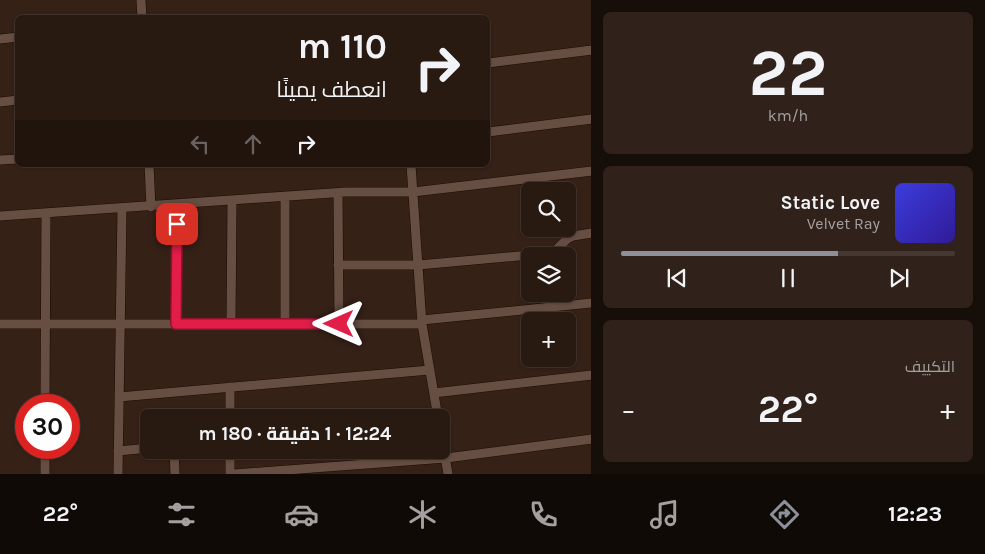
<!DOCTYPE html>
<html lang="ar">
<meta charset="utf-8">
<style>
:root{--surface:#281911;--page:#30221a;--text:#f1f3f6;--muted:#a5a09f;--line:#443831;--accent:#8c9099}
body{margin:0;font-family:Karla,Cairo,sans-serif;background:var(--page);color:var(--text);direction:rtl;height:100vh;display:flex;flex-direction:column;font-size:19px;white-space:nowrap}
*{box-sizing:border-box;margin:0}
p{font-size:16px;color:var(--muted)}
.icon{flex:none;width:28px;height:28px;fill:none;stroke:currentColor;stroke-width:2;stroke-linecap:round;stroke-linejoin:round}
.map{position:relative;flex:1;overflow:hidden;direction:ltr}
.sheet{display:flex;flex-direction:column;gap:12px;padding:12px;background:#160e09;width:394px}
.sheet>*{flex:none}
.top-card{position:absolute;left:15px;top:15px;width:475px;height:152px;border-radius:8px;box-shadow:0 1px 4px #0004,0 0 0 1px var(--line);direction:rtl;background:#281911;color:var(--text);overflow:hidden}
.fabs{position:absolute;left:521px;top:182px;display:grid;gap:10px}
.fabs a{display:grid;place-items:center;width:55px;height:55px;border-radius:8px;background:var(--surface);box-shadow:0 1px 4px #0004,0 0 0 1px var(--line);font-size:25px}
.speed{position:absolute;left:15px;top:394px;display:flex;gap:10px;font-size:25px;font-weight:700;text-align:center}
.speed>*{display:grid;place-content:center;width:65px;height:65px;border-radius:50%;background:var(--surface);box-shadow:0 1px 4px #0004,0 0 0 1px var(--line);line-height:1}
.speed .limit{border:8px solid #d22;background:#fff;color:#111}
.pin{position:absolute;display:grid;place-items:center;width:42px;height:42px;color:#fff;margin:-21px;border-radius:10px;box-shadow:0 2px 8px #0006}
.me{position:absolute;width:55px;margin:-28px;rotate:270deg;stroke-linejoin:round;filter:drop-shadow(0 0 4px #0008)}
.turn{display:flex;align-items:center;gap:18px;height:105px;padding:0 20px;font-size:22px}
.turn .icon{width:65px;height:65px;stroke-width:2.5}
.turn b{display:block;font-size:35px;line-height:42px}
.lanes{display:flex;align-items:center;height:48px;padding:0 20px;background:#0003;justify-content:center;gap:25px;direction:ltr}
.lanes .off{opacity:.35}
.big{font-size:38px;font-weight:700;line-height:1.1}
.sheet .card{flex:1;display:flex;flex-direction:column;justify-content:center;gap:8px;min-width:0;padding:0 18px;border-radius:8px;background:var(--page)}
.sheet .dial{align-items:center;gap:0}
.dial b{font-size:65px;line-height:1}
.song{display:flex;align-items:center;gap:15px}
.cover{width:60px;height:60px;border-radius:8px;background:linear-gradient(135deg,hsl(240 70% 55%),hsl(250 70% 35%))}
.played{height:5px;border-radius:2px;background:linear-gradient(90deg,var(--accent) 65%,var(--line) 65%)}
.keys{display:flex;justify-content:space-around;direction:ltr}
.heat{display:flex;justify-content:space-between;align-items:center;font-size:28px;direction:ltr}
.trip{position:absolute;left:140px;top:409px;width:310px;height:50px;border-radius:8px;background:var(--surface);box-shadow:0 1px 4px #0004,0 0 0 1px var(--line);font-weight:700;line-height:50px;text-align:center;direction:rtl}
.tabs{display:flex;height:80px;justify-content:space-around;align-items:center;background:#100a07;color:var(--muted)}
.tabs .icon{width:35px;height:35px}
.tabs .current{color:var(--accent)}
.tabs b{font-size:22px;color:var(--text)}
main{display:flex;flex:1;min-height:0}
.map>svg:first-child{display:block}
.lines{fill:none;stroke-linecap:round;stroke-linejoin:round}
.street-casing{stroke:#1c0a03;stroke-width:10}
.street{stroke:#664e43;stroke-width:9}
.route-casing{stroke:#92132f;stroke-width:12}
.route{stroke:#e11d48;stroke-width:9}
</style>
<main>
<section class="sheet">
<div class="card dial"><b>22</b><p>km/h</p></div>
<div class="card">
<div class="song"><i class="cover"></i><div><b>Static Love</b><p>Velvet Ray</p></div></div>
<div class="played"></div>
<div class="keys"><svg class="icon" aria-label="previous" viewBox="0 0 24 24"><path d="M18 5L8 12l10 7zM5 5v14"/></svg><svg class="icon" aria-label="pause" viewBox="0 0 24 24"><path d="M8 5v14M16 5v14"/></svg><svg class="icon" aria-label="next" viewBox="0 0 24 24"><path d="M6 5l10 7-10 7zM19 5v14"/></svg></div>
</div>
<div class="card"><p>التكييف</p>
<div class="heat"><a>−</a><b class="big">22°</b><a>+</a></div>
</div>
</section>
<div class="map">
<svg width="592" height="474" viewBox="0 0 592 474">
<rect width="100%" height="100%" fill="#362117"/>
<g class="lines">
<defs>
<path id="street" d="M141,0L142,18
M0,39L18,37
M488,63L592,50
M0,102L18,100
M488,132L592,119
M0,160L18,159
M149,165L151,207
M411,165L422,324L438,418
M338,193L339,324
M285,197V324
M0,216L346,192H413L592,171
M338,265H418L553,253L567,239L573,236L592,233
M422,320L592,303
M0,324H422
M175,324L177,205
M231,324L232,201
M230,387V418
M434,393L592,375
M119,397L430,370
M45,405L46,213
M441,433L448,474
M45,448V474
M174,450L175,474
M230,450V474
M118,451L149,448
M118,474L122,209
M234,474L446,458L592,439"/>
</defs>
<use href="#street" class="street-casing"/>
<use href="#street" class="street"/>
</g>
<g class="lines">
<defs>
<path id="route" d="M177,224L176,324H339"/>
</defs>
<use href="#route" class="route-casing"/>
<use href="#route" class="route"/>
</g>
</svg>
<div class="fabs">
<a><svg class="icon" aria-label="search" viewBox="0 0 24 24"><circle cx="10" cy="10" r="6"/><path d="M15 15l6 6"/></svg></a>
<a><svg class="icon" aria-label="layers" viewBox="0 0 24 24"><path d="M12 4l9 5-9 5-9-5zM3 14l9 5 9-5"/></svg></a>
<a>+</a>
</div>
<div class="speed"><div class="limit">30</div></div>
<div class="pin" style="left:177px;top:224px;background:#d93025"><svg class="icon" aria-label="arrive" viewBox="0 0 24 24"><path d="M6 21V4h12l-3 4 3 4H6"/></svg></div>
<svg class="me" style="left:339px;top:324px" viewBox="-20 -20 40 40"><path d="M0-17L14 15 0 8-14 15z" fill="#e11d48" stroke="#fff" stroke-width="4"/></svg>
<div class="trip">12:24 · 1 دقيقة · 180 m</div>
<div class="top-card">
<div class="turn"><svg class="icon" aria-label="right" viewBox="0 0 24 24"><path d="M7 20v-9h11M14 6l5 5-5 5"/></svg><div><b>110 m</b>انعطف يمينًا</div></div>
<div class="lanes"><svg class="icon off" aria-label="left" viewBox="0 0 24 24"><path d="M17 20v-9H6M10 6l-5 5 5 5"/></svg><svg class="icon off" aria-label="ahead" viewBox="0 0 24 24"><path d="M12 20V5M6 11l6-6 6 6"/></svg><svg class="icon" aria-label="right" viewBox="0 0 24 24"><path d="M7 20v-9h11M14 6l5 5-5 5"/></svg></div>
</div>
</div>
</main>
<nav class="tabs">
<b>12:23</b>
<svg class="icon current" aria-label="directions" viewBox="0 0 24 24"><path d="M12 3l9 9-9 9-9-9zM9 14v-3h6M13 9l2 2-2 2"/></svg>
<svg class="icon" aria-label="music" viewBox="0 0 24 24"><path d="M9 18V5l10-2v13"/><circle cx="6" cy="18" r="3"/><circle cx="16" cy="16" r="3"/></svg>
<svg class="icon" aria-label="phone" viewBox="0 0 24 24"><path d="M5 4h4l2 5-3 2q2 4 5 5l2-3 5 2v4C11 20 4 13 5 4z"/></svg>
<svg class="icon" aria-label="climate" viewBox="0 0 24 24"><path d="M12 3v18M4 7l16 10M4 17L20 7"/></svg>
<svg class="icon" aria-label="car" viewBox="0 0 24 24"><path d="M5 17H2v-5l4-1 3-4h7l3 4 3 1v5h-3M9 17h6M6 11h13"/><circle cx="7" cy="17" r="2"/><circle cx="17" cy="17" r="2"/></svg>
<svg class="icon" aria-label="filters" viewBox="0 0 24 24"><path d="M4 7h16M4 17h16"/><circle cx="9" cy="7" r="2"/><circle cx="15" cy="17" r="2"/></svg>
<b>22°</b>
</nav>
